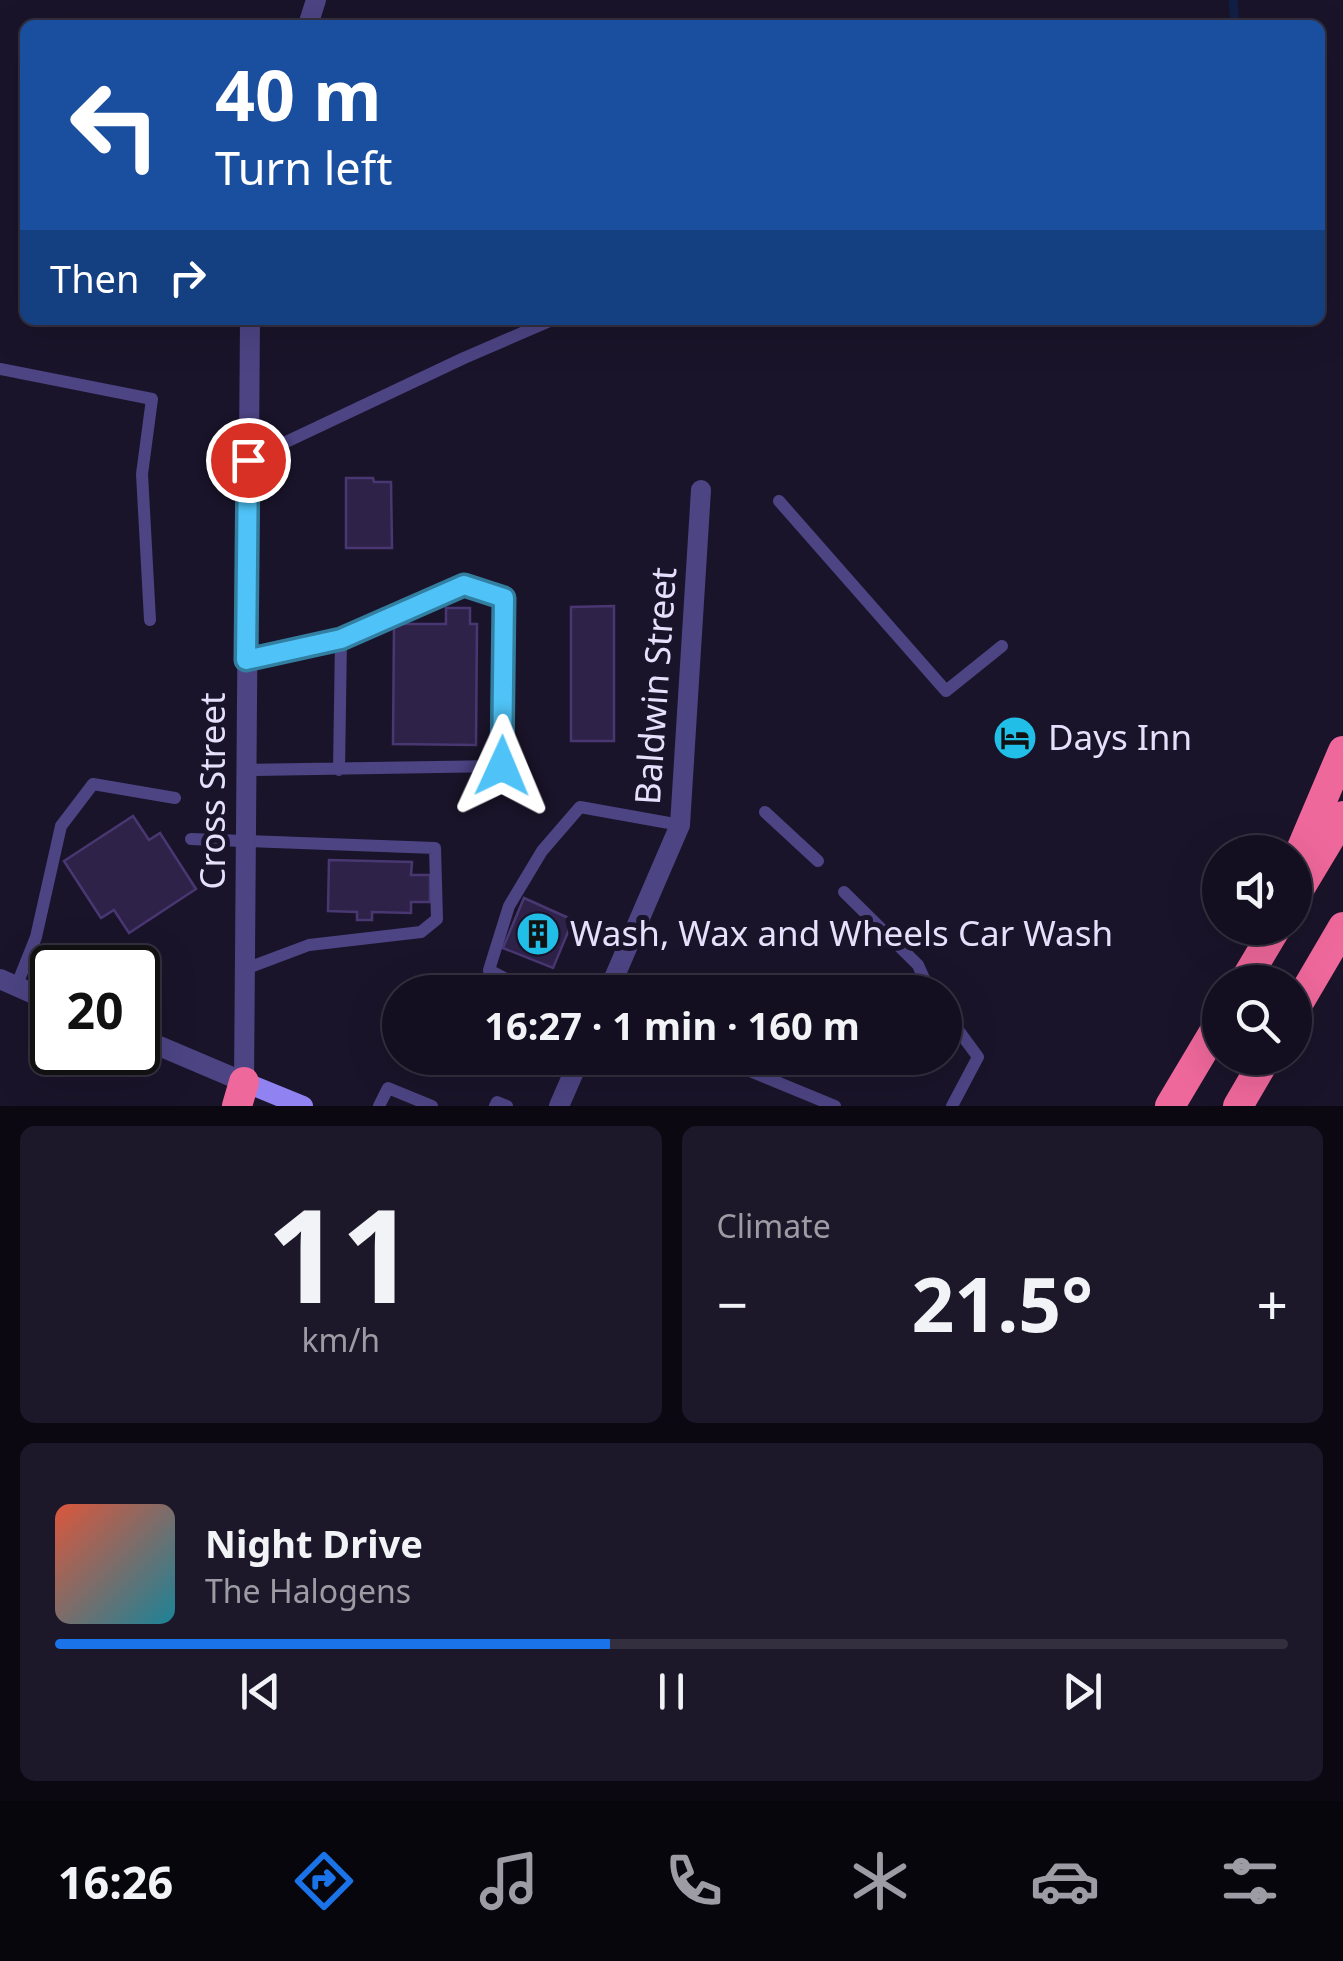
<!DOCTYPE html>
<meta charset="utf-8">
<style>
:root{--surface:#140f20;--page:#1d1829;--text:#f1f3f6;--muted:#9d9ca5;--line:#332f3e;--accent:#1a73e8}
body{margin:0;font-family:"Noto Sans",sans-serif;background:var(--page);color:var(--text);height:100vh;display:flex;flex-direction:column;font-size:38px;white-space:nowrap}
*{box-sizing:border-box;margin:0}
p{font-size:32px;color:var(--muted)}
.icon{flex:none;width:55px;height:55px;fill:none;stroke:currentColor;stroke-width:2;stroke-linecap:round;stroke-linejoin:round}
.map{position:relative;height:1106px;overflow:hidden}
.sheet{display:flex;flex-direction:column;gap:20px;padding:20px;background:#0b0812;flex:1}
.sheet>*{flex:none}
.guide{position:absolute;left:20px;top:20px;width:1305px;height:305px;border-radius:15px;box-shadow:0 10px 40px #0002,0 0 0 2px var(--line);background:#1a4fa0;color:#fff;overflow:hidden}
.buttons{position:absolute;left:1202px;top:835px;display:grid;gap:20px}
.buttons a{display:grid;place-items:center;width:110px;height:110px;border-radius:50%;background:var(--surface);box-shadow:0 10px 40px #0002,0 0 0 2px var(--line);font-size:50px}
.speed{position:absolute;left:30px;top:945px;display:flex;gap:20px;font-size:50px;font-weight:700;text-align:center}
.speed>*{display:grid;place-content:center;width:130px;height:130px;border-radius:50%;background:var(--surface);box-shadow:0 10px 40px #0002,0 0 0 2px var(--line);line-height:1}
.speed .limit{border:5px solid #111;border-radius:15px;background:#fff;color:#111}
.pin{position:absolute;display:grid;place-items:center;width:85px;height:85px;color:#fff;margin:-42px;border:5px solid #fff;border-radius:50%;box-shadow:0 2px 10px #0007}
.me{position:absolute;width:110px;margin:-55px;rotate:1deg;stroke-linejoin:round;filter:drop-shadow(0 0 8px #0008)}
.turn{display:flex;align-items:center;gap:35px;height:210px;padding:0 30px;font-size:45px}
.turn .icon{width:130px;height:130px;stroke-width:2.5}
.turn b{display:block;font-size:70px;line-height:85px}
.then{display:flex;align-items:center;height:95px;padding:0 30px;background:#0003;gap:20px;font-size:38px}
.big{font-size:75px;font-weight:700;line-height:1.1}
.sheet .tile{flex:1;display:flex;flex-direction:column;justify-content:center;gap:15px;min-width:0;padding:0 35px;border-radius:15px;background:var(--page)}
.sheet .dial{align-items:center;gap:0}
.dial b{font-size:130px;line-height:1}
.song{display:flex;align-items:center;gap:30px}
.cover{width:120px;height:120px;border-radius:15px;background:linear-gradient(135deg,hsl(10 70% 55%),hsl(190 70% 35%))}
.played{height:10px;border-radius:5px;background:linear-gradient(90deg,var(--accent) 45%,var(--line) 45%)}
.keys{display:flex;justify-content:space-around;direction:ltr}
.heat{display:flex;justify-content:space-between;align-items:center;font-size:55px;direction:ltr}
.sheet .tiles{flex:1;display:grid;gap:20px;grid-template-columns:1fr 1fr}
.tile:last-child{grid-column:span 2}
.trip{position:absolute;left:382px;top:975px;width:580px;height:100px;border-radius:50px;background:var(--surface);box-shadow:0 10px 40px #0002,0 0 0 2px var(--line);font-weight:700;line-height:100px;text-align:center}
.tab-bar{display:flex;height:160px;justify-content:space-around;align-items:center;background:#08060d;color:var(--muted)}
.tab-bar .icon{width:70px;height:70px}
.tab-bar .active{color:var(--accent)}
.tab-bar b{font-size:45px;color:var(--text)}
.map>svg:first-child{display:block}
.lines{fill:none;stroke-linecap:round;stroke-linejoin:round}
.stream{stroke:#121f45;stroke-width:9}
.building{fill:#2e2249;stroke:#493772;stroke-width:2.5}
.service{stroke:#4d4484;stroke-width:12}
.minor{stroke:#4d4484;stroke-width:20}
.tertiary{stroke:#4d4484;stroke-width:20}
.secondary{stroke:#9082f1;stroke-width:20}
.motorway{stroke:#ef689b;stroke-width:30}
.route-casing{stroke:#337fa1;stroke-width:25}
.route{stroke:#4fc3f7;stroke-width:18}
.labels{text-anchor:middle;stroke-width:10;stroke-linejoin:round;paint-order:stroke}
.street-label{font-size:35px;fill:#e6e0fc;stroke:#1a142a}
.poi-label{font-size:35px;fill:#e6e0fc;stroke:#1a142a;text-anchor:start}
</style>
<div class="map">
<svg width="1343" height="1106" viewBox="0 0 1343 1106">
<rect width="100%" height="100%" fill="#1a142a"/>
<g class="lines">
<path class="stream" d="M1233,0L1235,25"/>
</g>
<path class="building" d="M346,478H373L374,482H391L392,548H346Z
M614,606V741H571V607Z
M446,608H470V624H477L476,745L393,744L394,624H446Z
M133,816L149,840L160,833L196,889L129,933L114,910L101,918L64,861Z
M329,860L412,862L411,875H430V902H411V913L372,912V920H357V912L328,911Z
M524,898L573,920L553,968L503,948Z"/>
<g class="lines">
<path class="service" d="M0,369L152,399L142,474L150,620
M248,460L464,358L552,320
M779,501L946,691L1002,646
M246,770L501,766L504,598L464,585L341,639L246,661
M339,770L341,639
M765,812L818,861
M191,839L435,848L437,919L421,932L309,945L245,969
M844,892L918,965L930,992
M16,987L36,937L61,826L93,784L175,798
M531,992L489,970L509,906L542,851L580,807L680,825
M945,1012L978,1057L952,1106
M718,1058L835,1106
M379,1106L388,1088L432,1106
M495,1106L497,1102L507,1106"/>
<path class="minor" d="M608,992L680,825L701,490
M559,1106L580,1058"/>
<path class="tertiary" d="M308,25L316,0
M0,979L52,1002
M138,1037L244,1082L250,320"/>
<path class="secondary" d="M244,1082L303,1106"/>
<path class="motorway" d="M1295,864L1343,751
M1295,896L1343,816
M1244,982L1276,928
M1295,1009L1343,927
M237,1106L244,1082
M1170,1106L1220,1022
M1238,1106L1266,1058"/>
</g>
<g class="lines">
<defs>
<path id="route" d="M248,460L246,660L341,639L464,585L504,598L502,766"/>
</defs>
<use href="#route" class="route-casing"/>
<use href="#route" class="route"/>
</g>
<defs>
<symbol id="hotel-disc" viewBox="-11 -11 22 22"><circle r="9.5" fill="#21bee7" stroke="#1a142a"/><path d="M-6-4.5h1.5V1H6V5H4.5V3h-9V5H-6ZM-4 0a1.8 1.8 0 1 1 3.6 0ZM.5 0V-2.5h3Q6-2.5 6 0Z" fill="#111"/></symbol>
<symbol id="building-disc" viewBox="-11 -11 22 22"><circle r="9.5" fill="#21bee7" stroke="#1a142a"/><path d="M-4-6H4V6H1V3H-1V6H-4ZM-2.5-4.3h1.7v1.8h-1.7ZM.8-4.3h1.7v1.8H.8ZM-2.5-1h1.7V.8h-1.7ZM.8-1h1.7V.8H.8Z" fill="#111"/></symbol>
</defs>
<g fill-rule="evenodd">
<use href="#hotel-disc" x="990" y="713" width="50" height="50"/>
<use href="#building-disc" x="513" y="909" width="50" height="50"/>
</g>
<g class="labels">
<g class="street-label">
<text transform="translate(656 686) rotate(-86)" y="12">Baldwin Street</text>
<text transform="translate(213 791) rotate(-90)" y="12">Cross Street</text>
</g>
<g class="poi-label">
<text x="1048" y="750">Days Inn</text>
<text x="570" y="946">Wash, Wax and Wheels Car Wash</text>
</g>
</g>
</svg>
<div class="buttons">
<a><svg class="icon" aria-label="sound" viewBox="0 0 24 24"><path d="M4 9h4l5-4v14l-5-4H4zM17 9q2 3 0 6"/></svg></a>
<a><svg class="icon" aria-label="search" viewBox="0 0 24 24"><circle cx="10" cy="10" r="6"/><path d="M15 15l6 6"/></svg></a>
</div>
<div class="speed"><div class="limit">20</div></div>
<div class="pin" style="left:248px;top:460px;background:#d93025"><svg class="icon" aria-label="arrive" viewBox="0 0 24 24"><path d="M6 21V4h12l-3 4 3 4H6"/></svg></div>
<svg class="me" style="left:502px;top:766px" viewBox="-20 -20 40 40"><path d="M0-17L14 15 0 8-14 15z" fill="#4fc3f7" stroke="#fff" stroke-width="4"/></svg>
<div class="trip">16:27 · 1 min · 160 m</div>
<div class="guide">
<div class="turn"><svg class="icon" aria-label="left" viewBox="0 0 24 24"><path d="M17 20v-9H6M10 6l-5 5 5 5"/></svg><div><b>40 m</b>Turn left</div></div>
<div class="then">Then<svg class="icon" aria-label="right" viewBox="0 0 24 24"><path d="M7 20v-9h11M14 6l5 5-5 5"/></svg></div>
</div>
</div>
<section class="sheet">
<div class="tiles">
<div class="tile dial"><b>11</b><p>km/h</p></div>
<div class="tile"><p>Climate</p>
<div class="heat"><a>−</a><b class="big">21.5°</b><a>+</a></div>
</div>
<div class="tile">
<div class="song"><i class="cover"></i><div><b>Night Drive</b><p>The Halogens</p></div></div>
<div class="played"></div>
<div class="keys"><svg class="icon" aria-label="previous" viewBox="0 0 24 24"><path d="M18 5L8 12l10 7zM5 5v14"/></svg><svg class="icon" aria-label="pause" viewBox="0 0 24 24"><path d="M8 5v14M16 5v14"/></svg><svg class="icon" aria-label="next" viewBox="0 0 24 24"><path d="M6 5l10 7-10 7zM19 5v14"/></svg></div>
</div>
</div>
</section>
<nav class="tab-bar">
<b>16:26</b>
<svg class="icon active" aria-label="directions" viewBox="0 0 24 24"><path d="M12 3l9 9-9 9-9-9zM9 14v-3h6M13 9l2 2-2 2"/></svg>
<svg class="icon" aria-label="music" viewBox="0 0 24 24"><path d="M9 18V5l10-2v13"/><circle cx="6" cy="18" r="3"/><circle cx="16" cy="16" r="3"/></svg>
<svg class="icon" aria-label="phone" viewBox="0 0 24 24"><path d="M5 4h4l2 5-3 2q2 4 5 5l2-3 5 2v4C11 20 4 13 5 4z"/></svg>
<svg class="icon" aria-label="climate" viewBox="0 0 24 24"><path d="M12 3v18M4 7l16 10M4 17L20 7"/></svg>
<svg class="icon" aria-label="car" viewBox="0 0 24 24"><path d="M5 17H2v-5l4-1 3-4h7l3 4 3 1v5h-3M9 17h6M6 11h13"/><circle cx="7" cy="17" r="2"/><circle cx="17" cy="17" r="2"/></svg>
<svg class="icon" aria-label="filters" viewBox="0 0 24 24"><path d="M4 7h16M4 17h16"/><circle cx="9" cy="7" r="2"/><circle cx="15" cy="17" r="2"/></svg>
</nav>
